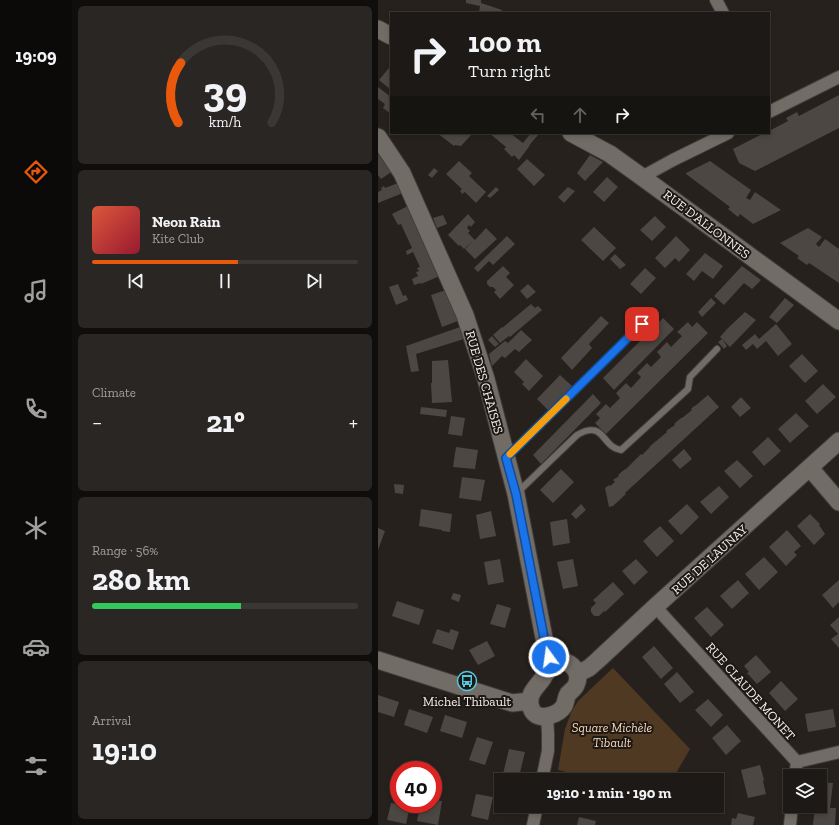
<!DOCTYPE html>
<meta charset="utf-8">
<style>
:root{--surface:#1c1916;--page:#292623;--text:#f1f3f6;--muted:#a0a0a1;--line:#3a3835;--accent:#ea580c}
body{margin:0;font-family:"Zilla Slab",serif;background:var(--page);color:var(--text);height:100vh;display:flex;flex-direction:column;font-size:15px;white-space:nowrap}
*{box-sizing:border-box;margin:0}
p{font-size:13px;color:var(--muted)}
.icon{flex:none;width:22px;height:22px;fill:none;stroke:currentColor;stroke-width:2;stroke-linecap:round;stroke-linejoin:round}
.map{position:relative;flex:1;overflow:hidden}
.drawer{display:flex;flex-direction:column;gap:6px;padding:6px;background:#0f0e0c;width:306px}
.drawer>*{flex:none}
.banner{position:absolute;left:12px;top:12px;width:380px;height:122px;border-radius:0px;box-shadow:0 2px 6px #0003,0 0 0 1px var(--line);background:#1c1916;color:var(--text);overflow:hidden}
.tools{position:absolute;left:405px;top:769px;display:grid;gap:8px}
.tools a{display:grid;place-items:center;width:44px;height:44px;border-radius:0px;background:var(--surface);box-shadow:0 2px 6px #0003,0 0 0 1px var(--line);font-size:20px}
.speed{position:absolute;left:12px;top:761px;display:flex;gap:8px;font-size:20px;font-weight:700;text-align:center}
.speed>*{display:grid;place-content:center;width:52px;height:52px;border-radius:50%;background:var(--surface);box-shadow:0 2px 6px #0003,0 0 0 1px var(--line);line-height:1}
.speed .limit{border:6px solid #d22;background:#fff;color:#111}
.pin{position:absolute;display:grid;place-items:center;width:34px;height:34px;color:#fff;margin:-17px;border-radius:8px;box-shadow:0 2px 6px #0006}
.me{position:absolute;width:44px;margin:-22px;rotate:346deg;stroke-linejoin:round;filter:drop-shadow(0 0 3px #0008)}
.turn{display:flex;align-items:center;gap:14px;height:84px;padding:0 12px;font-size:18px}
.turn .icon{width:52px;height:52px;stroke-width:2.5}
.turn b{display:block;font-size:28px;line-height:34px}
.lanes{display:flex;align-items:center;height:38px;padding:0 12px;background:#0003;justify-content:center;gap:20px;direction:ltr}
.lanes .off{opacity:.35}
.big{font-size:30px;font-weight:800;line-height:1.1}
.drawer .card{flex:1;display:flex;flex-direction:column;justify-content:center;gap:6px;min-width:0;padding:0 14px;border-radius:6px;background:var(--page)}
.drawer .dial{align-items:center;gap:0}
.dial svg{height:104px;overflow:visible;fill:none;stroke:var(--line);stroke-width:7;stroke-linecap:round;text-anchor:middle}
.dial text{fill:var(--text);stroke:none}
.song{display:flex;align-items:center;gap:12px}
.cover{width:48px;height:48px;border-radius:6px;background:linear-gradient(135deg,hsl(10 70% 55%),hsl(350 70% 35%))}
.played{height:4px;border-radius:2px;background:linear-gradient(90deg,var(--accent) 55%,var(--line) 55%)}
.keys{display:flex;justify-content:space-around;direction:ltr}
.heat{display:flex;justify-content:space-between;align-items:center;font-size:22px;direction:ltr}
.charge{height:6px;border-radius:3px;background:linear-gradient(90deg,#34c759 56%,var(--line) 0)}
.trip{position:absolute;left:116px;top:773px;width:230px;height:40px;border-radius:0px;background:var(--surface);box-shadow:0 2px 6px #0003,0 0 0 1px var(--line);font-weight:800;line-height:40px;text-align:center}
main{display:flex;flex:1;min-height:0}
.tab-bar{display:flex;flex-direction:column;width:72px;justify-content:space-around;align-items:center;background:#0b0a09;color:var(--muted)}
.tab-bar .icon{width:28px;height:28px}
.tab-bar .active{color:var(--accent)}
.tab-bar b{font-size:18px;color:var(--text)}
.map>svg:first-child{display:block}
.green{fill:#503923}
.building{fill:#4c4742}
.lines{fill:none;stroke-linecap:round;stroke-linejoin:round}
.lane-casing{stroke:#413e3a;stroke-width:8}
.street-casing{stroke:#413e3a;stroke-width:14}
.secondary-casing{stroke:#413e3a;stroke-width:19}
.lane{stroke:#726c67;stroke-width:6}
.street{stroke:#726c67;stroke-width:12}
.secondary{stroke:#726c67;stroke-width:17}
.route-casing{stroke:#114b97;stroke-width:10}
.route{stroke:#1a73e8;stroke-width:7}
.slow{stroke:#f59e0b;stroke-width:7}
.labels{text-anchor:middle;stroke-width:4;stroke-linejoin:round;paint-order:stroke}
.street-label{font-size:13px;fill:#f4f1ee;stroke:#1d1814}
.poi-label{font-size:13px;fill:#f4f1ee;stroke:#1d1814}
.park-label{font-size:13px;font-style:italic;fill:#fad8b9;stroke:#1d1814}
</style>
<main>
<nav class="tab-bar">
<b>19:09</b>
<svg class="icon active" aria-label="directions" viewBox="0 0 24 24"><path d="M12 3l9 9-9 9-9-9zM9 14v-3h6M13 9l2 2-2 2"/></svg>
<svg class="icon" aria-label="music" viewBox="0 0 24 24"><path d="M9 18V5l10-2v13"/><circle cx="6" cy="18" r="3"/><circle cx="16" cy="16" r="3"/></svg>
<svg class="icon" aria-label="phone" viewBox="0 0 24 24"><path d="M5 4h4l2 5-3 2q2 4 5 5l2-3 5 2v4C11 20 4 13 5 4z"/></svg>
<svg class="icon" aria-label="climate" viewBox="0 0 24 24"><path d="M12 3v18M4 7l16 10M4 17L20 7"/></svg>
<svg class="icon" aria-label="car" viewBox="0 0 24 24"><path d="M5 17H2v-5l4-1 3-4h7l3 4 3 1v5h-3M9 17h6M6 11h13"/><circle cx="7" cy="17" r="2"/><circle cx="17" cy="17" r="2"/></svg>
<svg class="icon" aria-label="filters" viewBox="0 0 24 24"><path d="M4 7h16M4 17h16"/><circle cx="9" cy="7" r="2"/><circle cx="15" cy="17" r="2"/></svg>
</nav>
<section class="drawer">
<div class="card dial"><svg viewBox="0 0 100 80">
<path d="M14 69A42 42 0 1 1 86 69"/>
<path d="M14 69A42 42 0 0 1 16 23" stroke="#ea580c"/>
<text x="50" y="56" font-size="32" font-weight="700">39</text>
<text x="50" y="72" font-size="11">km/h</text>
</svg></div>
<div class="card">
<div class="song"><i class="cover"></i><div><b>Neon Rain</b><p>Kite Club</p></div></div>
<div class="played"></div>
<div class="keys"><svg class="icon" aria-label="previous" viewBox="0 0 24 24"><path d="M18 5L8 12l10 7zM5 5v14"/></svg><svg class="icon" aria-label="pause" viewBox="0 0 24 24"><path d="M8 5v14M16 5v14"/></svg><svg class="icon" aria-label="next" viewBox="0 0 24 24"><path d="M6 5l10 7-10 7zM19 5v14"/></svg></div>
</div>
<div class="card"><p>Climate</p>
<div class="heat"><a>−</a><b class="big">21°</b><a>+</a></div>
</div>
<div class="card"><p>Range · 56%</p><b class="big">280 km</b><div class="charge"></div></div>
<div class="card"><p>Arrival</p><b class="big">19:10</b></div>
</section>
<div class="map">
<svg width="461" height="825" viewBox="0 0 461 825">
<rect width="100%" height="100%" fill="#26211d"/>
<path class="green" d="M235,668L312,749L294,780H226L180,770L187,729L193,713L200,701Z"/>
<path class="building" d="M88,0H103V3L124,10L123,13H101L102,6L88,3Z
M11,68L13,69V90L1,80Z
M0,87L13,97V114L5,108L7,104L0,99Z
M461,95V128L377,171L361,163L355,149L386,133H391V131L410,121L408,118L419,112L421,116Z
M59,133H75L78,135L80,133L94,134L83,146L77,145L76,146Z
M111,133H132L145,143L153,133H162L153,143L150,148L141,160L136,155L134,157L126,149L128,147Z
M0,148L15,171L3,179L0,175Z
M212,155L225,162L207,181L199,173Z
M149,159L167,175L156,186L139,169Z
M81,161L94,173L91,176L108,192L98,203L87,192L84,194L82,191L84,189L68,174Z
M332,161L373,190L368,198L372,200L377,192L403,210L375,224L362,214L360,217L350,209L352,207L308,174V173Z
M56,168L60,171L54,178L50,175Z
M229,177L240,187L226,202L215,192Z
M20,183L25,193L0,203V192L4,190L3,188L6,186L7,188Z
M118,187L121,190L112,198L109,196Z
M190,187L197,191L186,203L180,197Z
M30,206L62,276L43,284V283L36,285L34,279L40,276L38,272L41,271L39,268L42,267L35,252L29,255L28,251L34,248L23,224L20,225L14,214Z
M90,214L97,222L93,227L91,225L89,228L92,231L90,233L97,240L108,228L119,239L97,259L87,249L95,241L86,249L82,245L81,246L70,235Z
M65,215L69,224L59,228L55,218Z
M277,216L288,227L274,241L262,230Z
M216,227L238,248L225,261L203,240Z
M430,228L444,237L438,244L441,247L447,239L461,249V283L431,263L429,265L419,258L421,256L402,243Z
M129,236L137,244L115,265L111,261L100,272L96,268Z
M298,236L312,250L301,262L297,258L287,268L277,258Z
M327,253L345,266L335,279L324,271L316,281L308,274Z
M237,254L248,265L242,269L232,259Z
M125,266L132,273L128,277L136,285L122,299L116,292L118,290L115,287H112L109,284V281Z
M364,266L383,280L374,289L366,283L346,305L336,296Z
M267,268L278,278L263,294L252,284Z
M20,284L25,296L28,295L30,300L18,305L11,287Z
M150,284L158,292L149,299L142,291Z
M68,290L80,321L64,327L53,295Z
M333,298L338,303L324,317L320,312Z
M407,298L416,305L399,323L391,317Z
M153,304L157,308L160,306L164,310L132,337L131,336L122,343L115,335L124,327V328Z
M367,312L378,320L352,347L342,337L349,329Z
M223,316L231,323L211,344L214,348L194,370L183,358Z
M285,318L296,329L236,390L225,378Z
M310,322L314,327L319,322L330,333L228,434L217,423L222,418L218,414L228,404L232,408L242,398L238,393L248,383L253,388L263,377L259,373L269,363L273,367L283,357L279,352L289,342L293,347L304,336L299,332Z
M398,324L414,344L400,356L388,341L379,349L375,344L368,350L364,345L377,334L381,339Z
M82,327L86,339L38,354L41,371L33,372L28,346Z
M143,330L154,340L141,352L137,349L127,358L124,356L114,366L111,354L127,341L130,343Z
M114,336L121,344L117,347L110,340Z
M344,339L349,346L346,349L340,342Z
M424,354L440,371L427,383L411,366Z
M148,359L165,376L151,391L144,384L146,382L136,372Z
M70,360L74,402L54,403L53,383H54V361Z
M182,375L194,386L171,411L159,399Z
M445,384L458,397L439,414L427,401Z
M215,394L223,403L163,464L155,455Z
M330,395L341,407L247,493L248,494L235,506L231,507L227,488L231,485L232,486L237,482L235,480L241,476L240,475L247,469V470L263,454L264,455L272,447H271L289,432L288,431L297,425L296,424L303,418H304L314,410L313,409L316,406H317Z
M363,397L373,408L362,417L353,407Z
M43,407L69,410L68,417L42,414Z
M418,413L431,426L412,443L400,429Z
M73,416L87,418L84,436L70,434Z
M390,437L403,451L386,466L374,452Z
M78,447L100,450L97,469L75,467Z
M306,449L314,459L302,469L294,460Z
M359,460L375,476L362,488L346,471Z
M183,469L196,482L175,503L162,490Z
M84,477L107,480L103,501L81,498Z
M16,484L26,485L25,494L17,493Z
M341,486L351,497L333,514L322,502Z
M203,504L208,510L198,519L193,514Z
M309,504L321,517L303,535L290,521Z
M43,509L74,514L72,532L64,531V530L41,526Z
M113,511L118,536L102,539L98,515Z
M432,514L442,524L441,525L447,534L436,545L419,526Z
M189,519L192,543L175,546L172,522Z
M282,526L296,541L279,557L265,541Z
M0,528L7,531L0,550Z
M409,530L423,546L416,552L419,555L408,566L391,547Z
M386,557L400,572L381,590L367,574Z
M122,559L126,582L110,585L106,562Z
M195,559L200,586L185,589L179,562Z
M258,559L270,572L256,585L244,571Z
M360,580L371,593L354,609L342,596Z
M461,580V602L455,608L444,595Z
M235,582L246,594L227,612L226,611L221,616H216L213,612V608L218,603L215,600Z
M75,593L83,595L81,602L73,599Z
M19,601L46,610L41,625L14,616Z
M119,604L133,608L127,628L112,624Z
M329,607L346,625L333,637L316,618Z
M461,617V648L453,639L460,634L452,625Z
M59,629L71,633L73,629L81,632L75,650L54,643Z
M109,641L117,656L100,665L91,650Z
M276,646L295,668L283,679L264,657Z
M378,655L393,672L379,684L369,673L371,672L366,666Z
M299,672L316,692L302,703L286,684Z
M403,681L420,699L407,711L391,693Z
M0,695L21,702L16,717L0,712Z
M330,699L345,715L333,727L317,710Z
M31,709L55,717L49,733L26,725Z
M455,709L458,727L430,732L427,714Z
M67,715L89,722L84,738L62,731Z
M349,725L363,741L348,755L334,738Z
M99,737L115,742L107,765L91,760Z
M131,749L147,752L141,777L125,774Z
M382,765L386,780L385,781L388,794L370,798L363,770Z
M442,782L455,783L452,808H458L457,825H435L437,806H442Z
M98,794L115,797L110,820L93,816Z
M55,800L64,801L60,825L39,821L42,805L50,806V804H55Z
M13,803L32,806L28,824L9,820Z
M360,813L377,817L375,825H353L354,818L358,819Z
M201,817L218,821L217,825H199Z"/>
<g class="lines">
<defs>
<path id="lane" d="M130,457L275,313
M140,492L199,435C227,419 223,447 243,450L310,389L312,377L339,349"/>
<path id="street" d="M338,0L345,13
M391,112L461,77
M264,177L295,160L350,133
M278,606L284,614L294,625L419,762L461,752
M417,776L419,762
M164,780L170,751V734L169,716
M155,825L159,806
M412,825L414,806"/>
<path id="secondary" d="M0,29L13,36
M193,133L232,154L264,177L461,321
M0,137L24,173L87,315L108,379L138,494L168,648L174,666
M432,468L461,502
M0,660L134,703L152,701
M188,662C197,666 203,675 198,685C197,688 193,691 190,694C188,697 188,702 186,706C181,714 164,721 156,713C154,711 153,708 152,705C150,693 159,687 165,678C169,672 171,665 179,663C182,662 186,662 188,662Z
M199,674L211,668L220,660L278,606L461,441"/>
</defs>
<use href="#lane" class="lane-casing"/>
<use href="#street" class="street-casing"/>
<use href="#secondary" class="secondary-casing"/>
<use href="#lane" class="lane"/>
<use href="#street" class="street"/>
<use href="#secondary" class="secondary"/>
</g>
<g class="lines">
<defs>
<path id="route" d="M171,657L168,648L138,494L128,458L264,324"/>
</defs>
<use href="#route" class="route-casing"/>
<use href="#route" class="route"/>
<path class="slow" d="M132,454L188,399"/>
</g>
<defs>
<symbol id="bus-ring" viewBox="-11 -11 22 22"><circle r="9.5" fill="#1d1814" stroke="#56c9e1" stroke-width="1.5"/><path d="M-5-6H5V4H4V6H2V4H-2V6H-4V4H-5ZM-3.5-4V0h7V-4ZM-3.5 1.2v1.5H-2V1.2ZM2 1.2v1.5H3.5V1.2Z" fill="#56c9e1"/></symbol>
</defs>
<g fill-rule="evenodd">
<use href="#bus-ring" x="78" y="670" width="22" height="22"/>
</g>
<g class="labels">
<g class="street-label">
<text transform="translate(329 224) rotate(37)" y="5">RUE D'ALLONNES</text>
<text transform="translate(107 382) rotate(74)" y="5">RUE DES CHAISES</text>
<text transform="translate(331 559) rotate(-42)" y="5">RUE DE LAUNAY</text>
<text transform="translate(373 691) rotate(48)" y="5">RUE CLAUDE MONET</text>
</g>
<g class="poi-label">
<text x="89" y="706">Michel Thibault</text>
</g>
<g class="park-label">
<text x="234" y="732">Square Michèle<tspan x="234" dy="15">Tibault</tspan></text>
</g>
</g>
</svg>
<div class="tools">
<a><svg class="icon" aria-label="layers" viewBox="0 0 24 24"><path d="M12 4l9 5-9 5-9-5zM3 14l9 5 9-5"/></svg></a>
</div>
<div class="speed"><div class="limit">40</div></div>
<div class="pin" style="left:264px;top:324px;background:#d93025"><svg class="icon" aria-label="arrive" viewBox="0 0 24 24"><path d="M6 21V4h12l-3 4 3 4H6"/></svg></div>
<svg class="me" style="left:171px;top:657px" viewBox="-20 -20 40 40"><circle r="17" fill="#1a73e8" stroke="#fff" stroke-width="3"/><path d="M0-11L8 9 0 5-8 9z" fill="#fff"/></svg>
<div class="trip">19:10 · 1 min · 190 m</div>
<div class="banner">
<div class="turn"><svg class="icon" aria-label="right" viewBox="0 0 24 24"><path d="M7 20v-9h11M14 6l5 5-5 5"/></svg><div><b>100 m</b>Turn right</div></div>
<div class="lanes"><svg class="icon off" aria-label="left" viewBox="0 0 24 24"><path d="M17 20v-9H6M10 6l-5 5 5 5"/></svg><svg class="icon off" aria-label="ahead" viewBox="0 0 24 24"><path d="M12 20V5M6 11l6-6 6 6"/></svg><svg class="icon" aria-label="right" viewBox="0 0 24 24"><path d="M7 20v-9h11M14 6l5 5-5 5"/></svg></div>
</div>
</div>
</main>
